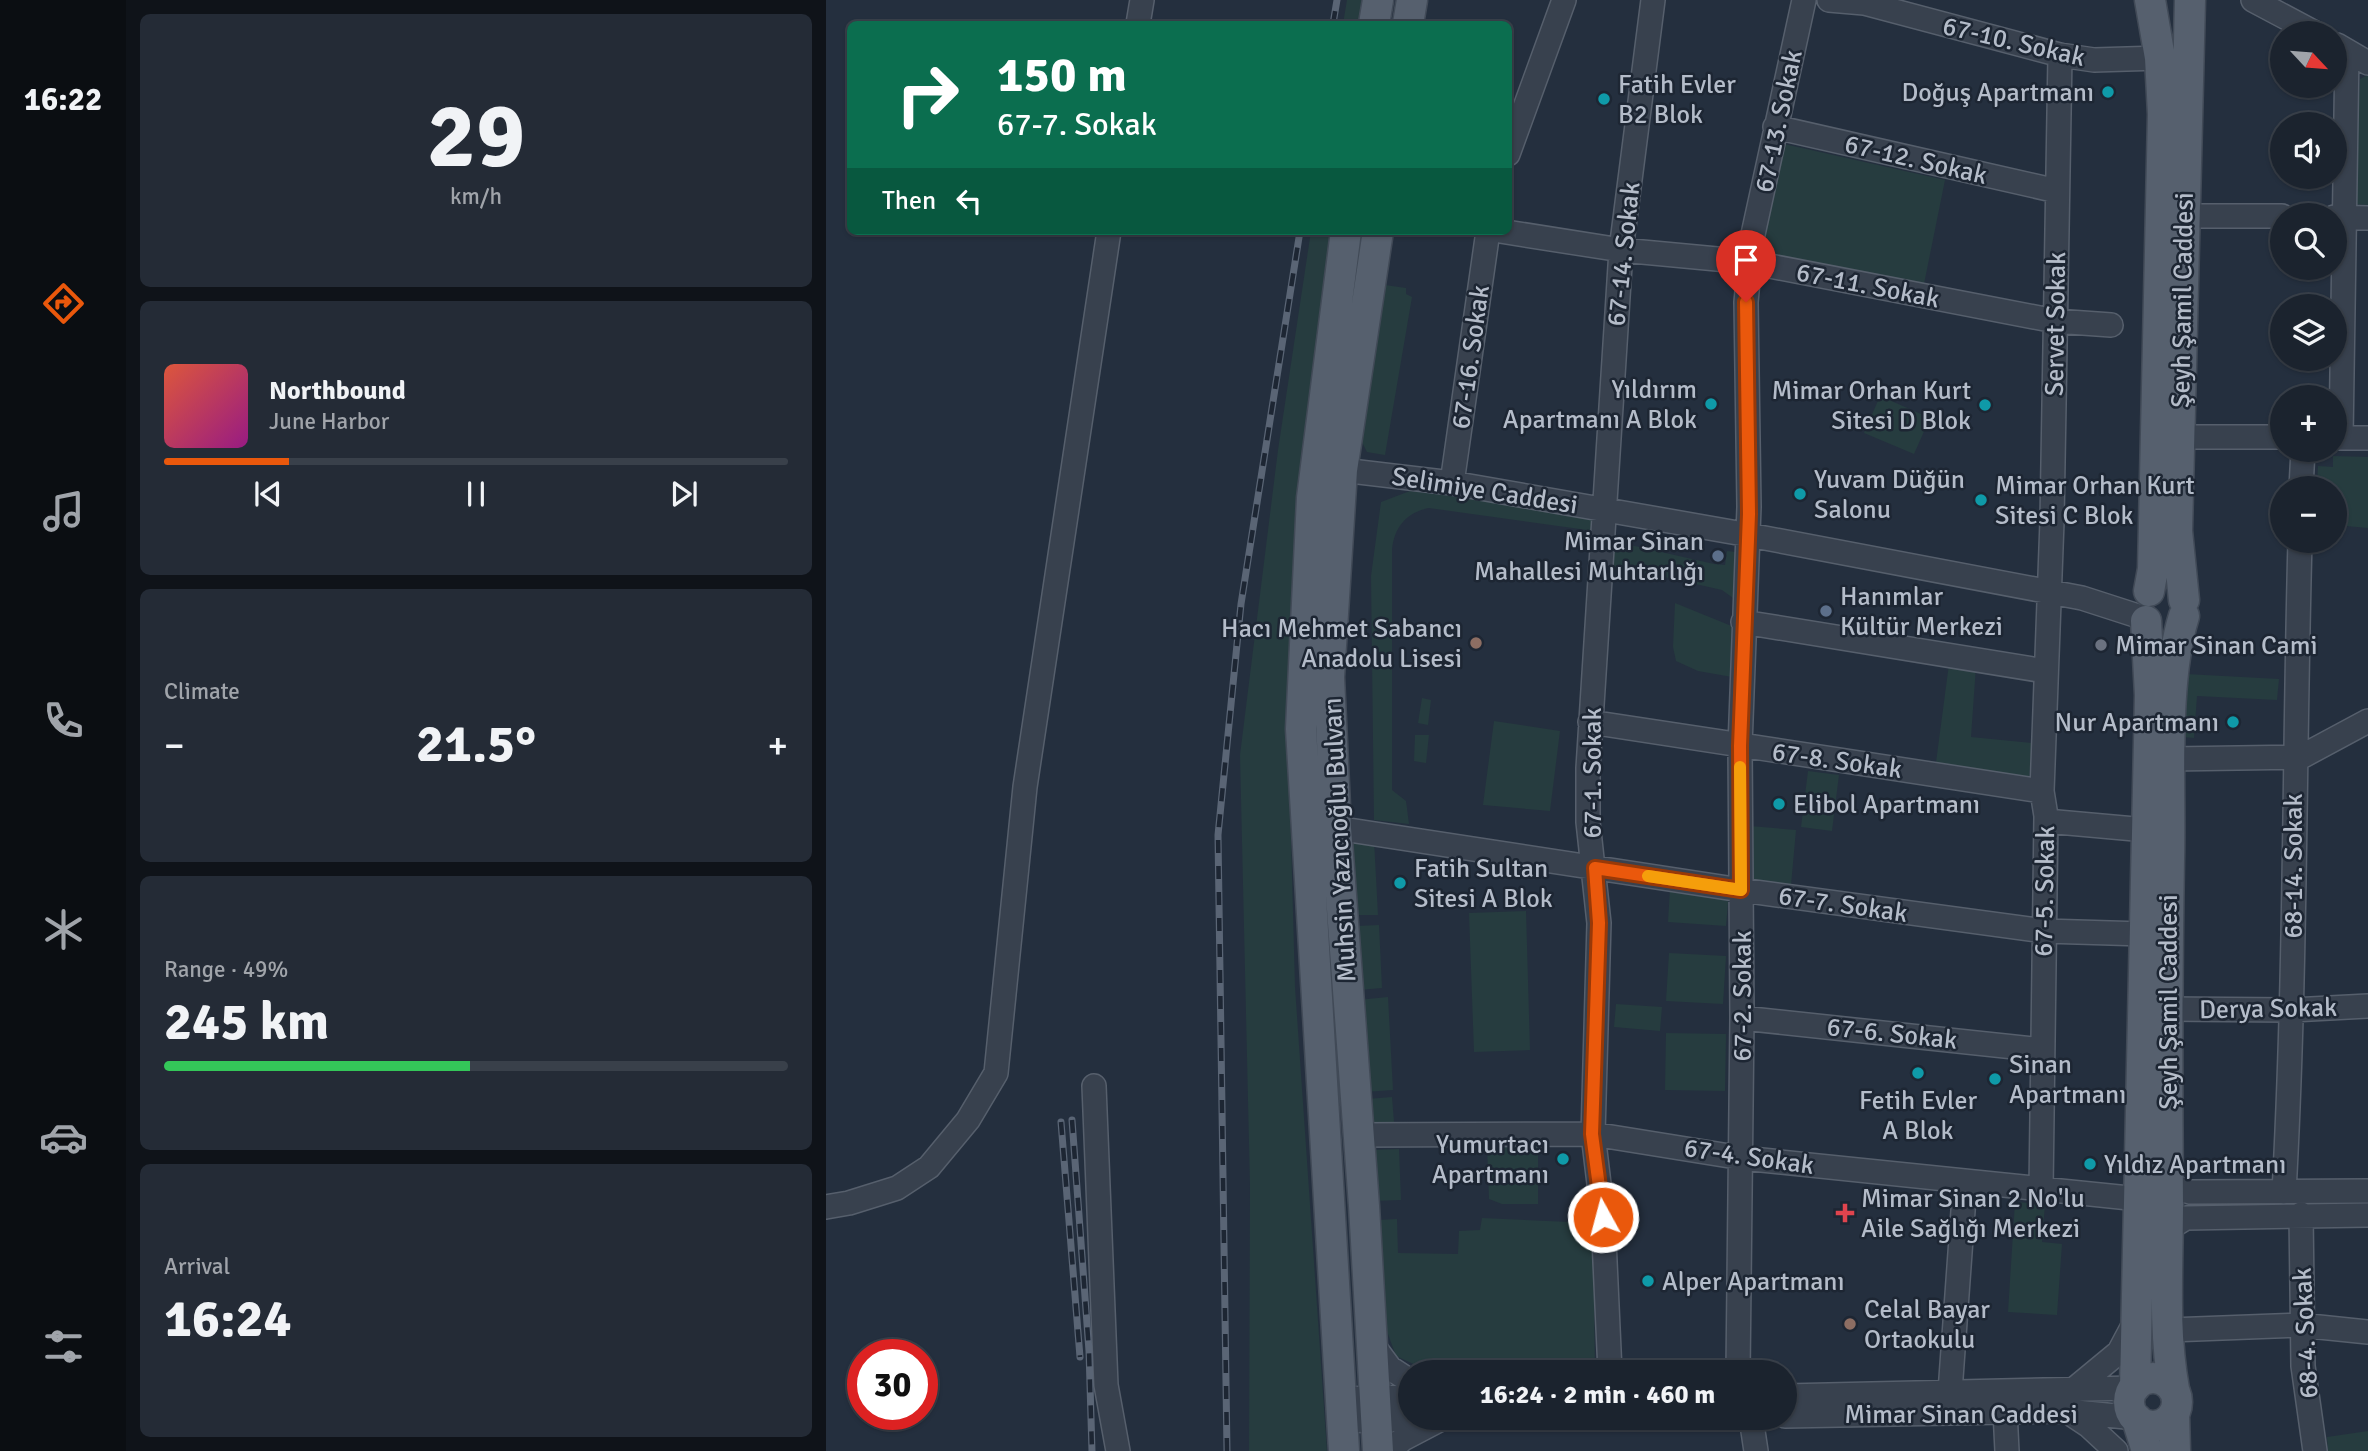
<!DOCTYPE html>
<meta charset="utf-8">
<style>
:root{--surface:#1b232e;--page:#242b36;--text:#f1f3f6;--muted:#a0a4aa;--line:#39404a;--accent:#ea580c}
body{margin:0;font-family:Signika,sans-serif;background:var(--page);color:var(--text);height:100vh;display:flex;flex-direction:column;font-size:26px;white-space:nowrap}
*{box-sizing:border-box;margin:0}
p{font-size:23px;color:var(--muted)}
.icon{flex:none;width:38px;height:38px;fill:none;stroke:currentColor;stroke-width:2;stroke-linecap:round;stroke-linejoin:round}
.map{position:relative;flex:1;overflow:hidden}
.side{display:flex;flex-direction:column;gap:14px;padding:14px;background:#0f1319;width:700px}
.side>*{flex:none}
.hud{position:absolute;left:21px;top:21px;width:665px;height:214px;border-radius:10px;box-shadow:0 2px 5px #0004,0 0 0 2px var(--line);background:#0b6e4f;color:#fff;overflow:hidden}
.needle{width:46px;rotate:116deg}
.buttons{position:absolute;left:1444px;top:21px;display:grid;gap:14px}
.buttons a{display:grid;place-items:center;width:77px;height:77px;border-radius:50%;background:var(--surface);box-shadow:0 2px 5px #0004,0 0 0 2px var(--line);font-size:35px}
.speed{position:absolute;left:21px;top:1339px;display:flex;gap:14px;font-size:35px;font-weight:700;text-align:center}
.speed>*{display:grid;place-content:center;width:91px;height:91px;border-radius:50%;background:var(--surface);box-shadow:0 2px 5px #0004,0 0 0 2px var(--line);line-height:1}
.speed .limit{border:10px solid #d22;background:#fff;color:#111}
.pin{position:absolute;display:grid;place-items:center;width:60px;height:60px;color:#fff;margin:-72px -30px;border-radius:50% 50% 50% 0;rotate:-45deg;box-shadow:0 0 7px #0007}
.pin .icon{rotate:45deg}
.me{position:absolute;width:77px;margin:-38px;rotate:353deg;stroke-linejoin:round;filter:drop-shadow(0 0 5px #0008)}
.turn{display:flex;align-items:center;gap:24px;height:147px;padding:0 35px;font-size:32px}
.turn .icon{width:91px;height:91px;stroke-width:2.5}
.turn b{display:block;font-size:49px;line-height:60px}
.then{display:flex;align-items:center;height:66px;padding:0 35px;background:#0003;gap:14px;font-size:26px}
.big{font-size:52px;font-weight:800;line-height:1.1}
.side .widget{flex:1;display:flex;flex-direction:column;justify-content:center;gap:10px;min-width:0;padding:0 24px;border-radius:10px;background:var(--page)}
.side .dial{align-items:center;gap:0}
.dial b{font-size:91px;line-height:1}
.song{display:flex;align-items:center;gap:21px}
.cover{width:84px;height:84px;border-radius:10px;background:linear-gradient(135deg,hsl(10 70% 55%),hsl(310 70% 35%))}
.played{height:7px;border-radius:4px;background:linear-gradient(90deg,var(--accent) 20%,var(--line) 20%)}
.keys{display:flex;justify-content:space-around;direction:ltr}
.heat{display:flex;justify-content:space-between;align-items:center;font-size:38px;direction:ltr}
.charge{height:10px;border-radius:5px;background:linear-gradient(90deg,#34c759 49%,var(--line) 0)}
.trip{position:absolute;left:572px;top:1360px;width:399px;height:70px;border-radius:35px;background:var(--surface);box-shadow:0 2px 5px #0004,0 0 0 2px var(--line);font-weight:800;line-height:70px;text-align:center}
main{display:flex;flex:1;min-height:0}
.tabs{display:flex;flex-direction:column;width:126px;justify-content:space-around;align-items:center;background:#0b0e12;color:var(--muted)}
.tabs .icon{width:49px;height:49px}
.tabs .on{color:var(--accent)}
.tabs b{font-size:32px;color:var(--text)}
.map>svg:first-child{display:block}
.green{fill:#263c3f}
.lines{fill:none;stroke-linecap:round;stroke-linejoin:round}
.minor-casing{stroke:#565f6c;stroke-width:26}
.major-casing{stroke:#414a57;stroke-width:33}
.minor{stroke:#38414e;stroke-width:23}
.major{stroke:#56606e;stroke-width:30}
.rail-casing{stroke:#5a6575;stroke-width:7}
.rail{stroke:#1d2633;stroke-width:4.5;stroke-dasharray:13;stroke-linecap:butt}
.route-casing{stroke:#983908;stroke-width:18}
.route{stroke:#ea580c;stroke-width:12}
.slow{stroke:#f59e0b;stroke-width:12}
.culture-dot{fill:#0f9aa8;stroke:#1d2633;stroke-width:2.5}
.service-dot{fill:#5c6f8a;stroke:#1d2633;stroke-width:2.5}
.education-dot{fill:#8d6e63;stroke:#1d2633;stroke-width:2.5}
.worship-dot{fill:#6b7280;stroke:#1d2633;stroke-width:2.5}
.health-dot{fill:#e0444e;stroke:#1d2633;stroke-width:2.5}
.labels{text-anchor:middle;stroke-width:5;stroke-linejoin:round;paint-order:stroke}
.street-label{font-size:26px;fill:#b4bcc9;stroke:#1d2633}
.poi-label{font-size:26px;fill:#b4bcc9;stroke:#1d2633;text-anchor:start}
</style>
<main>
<nav class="tabs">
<b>16:22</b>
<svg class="icon on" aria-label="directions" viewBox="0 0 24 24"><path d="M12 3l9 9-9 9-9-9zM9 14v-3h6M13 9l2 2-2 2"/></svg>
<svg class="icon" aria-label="music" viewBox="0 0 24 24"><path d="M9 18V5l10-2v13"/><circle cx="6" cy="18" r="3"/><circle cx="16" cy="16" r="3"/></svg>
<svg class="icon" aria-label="phone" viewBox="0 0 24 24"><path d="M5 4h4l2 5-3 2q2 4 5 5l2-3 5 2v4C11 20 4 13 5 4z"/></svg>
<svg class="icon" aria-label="climate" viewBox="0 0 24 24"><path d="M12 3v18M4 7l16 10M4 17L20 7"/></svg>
<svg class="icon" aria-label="car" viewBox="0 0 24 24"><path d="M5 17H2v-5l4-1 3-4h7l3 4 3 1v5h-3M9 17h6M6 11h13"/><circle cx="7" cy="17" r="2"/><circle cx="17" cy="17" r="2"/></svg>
<svg class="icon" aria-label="filters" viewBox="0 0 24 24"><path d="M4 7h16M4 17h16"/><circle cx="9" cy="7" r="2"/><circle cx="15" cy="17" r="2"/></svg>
</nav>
<section class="side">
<div class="widget dial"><b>29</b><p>km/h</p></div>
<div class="widget">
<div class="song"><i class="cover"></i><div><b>Northbound</b><p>June Harbor</p></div></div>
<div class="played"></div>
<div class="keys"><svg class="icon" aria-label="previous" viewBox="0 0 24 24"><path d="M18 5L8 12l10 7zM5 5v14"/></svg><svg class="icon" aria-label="pause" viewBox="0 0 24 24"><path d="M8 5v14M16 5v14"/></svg><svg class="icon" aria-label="next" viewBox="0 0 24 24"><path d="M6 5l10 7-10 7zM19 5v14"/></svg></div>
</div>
<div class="widget"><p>Climate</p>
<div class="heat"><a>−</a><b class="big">21.5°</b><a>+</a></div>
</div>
<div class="widget"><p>Range · 49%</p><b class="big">245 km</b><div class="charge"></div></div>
<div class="widget"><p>Arrival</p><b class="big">16:24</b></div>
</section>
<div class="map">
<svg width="1542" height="1451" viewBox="0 0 1542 1451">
<rect width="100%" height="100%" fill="#242f3e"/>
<path class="green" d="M521,0H543L540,24H517Z
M1542,75V205L1527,204L1534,79Z
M958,144L1119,180L1097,289L933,257Z
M485,231H513L462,726L469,987L501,1451H423L424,1186L414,755L452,450Z
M559,285L580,288V294L586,297L559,455L541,452L536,442Z
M1054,396L1104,418L1088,454L1038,433Z
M1507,456L1542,457V528L1509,525L1508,488H1491L1492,466L1507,467Z
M584,491L770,514L768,531L603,508C581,512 568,527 566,550V790L580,801L583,824L548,820L545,576L555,502Z
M783,528L800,544L888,564L899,565L901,551L910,552L907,598L896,590L794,567L777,575Z
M849,603L908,627L906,677L872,671L850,661L847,647Z
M1123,664L1150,666L1145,737L1206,743L1203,781L1109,770Z
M1360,674L1453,679L1451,700L1371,696L1368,738L1356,737Z
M596,698L605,700L602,725L592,723Z
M668,721L734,731L724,811L657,805Z
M589,735H603L600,763L588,761Z
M982,771L1013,775L1006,831L975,827Z
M924,826L970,830L965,885L919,881Z
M524,838L548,840L552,915H530Z
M844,888L903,892L900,926L842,922Z
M700,911L704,1050L648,1052L643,913Z
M553,925L556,988L533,990L531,926Z
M843,953L900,956L897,1004L840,1001Z
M562,997L567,1090L539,1092L532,1000Z
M790,1004L836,1007L834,1031L788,1027Z
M840,1033L900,1034L899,1091L839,1090Z
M566,1097L568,1122H577L578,1130L544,1133L541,1099Z
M712,1144V1204H676L663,1199L661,1145Z
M573,1149L575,1200L546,1201L544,1150Z
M1189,1202L1219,1204L1216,1242L1236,1244L1231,1315L1182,1312Z
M656,1218L767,1223L769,1372H605L570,1356L558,1323L553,1220L571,1219L572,1253L632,1254L633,1231L654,1230Z
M1542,1431V1451H1502L1501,1437Z"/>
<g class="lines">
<defs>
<path id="minor" d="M1003,0L1038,3L1234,55L1268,60L1334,58
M1427,0L1489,33
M312,24L316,0
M1511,45L1542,63
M949,127L1231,191
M682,154L738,0
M1358,216H1456
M1508,217L1542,218
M674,231L795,250L923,262L1229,321L1285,325
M1353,437H1456
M1508,438H1542
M1515,438L1521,51
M516,470L626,483L923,535L1256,598L1318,618
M626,483L662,231
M1475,488L1477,450
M917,622L1219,671
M764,722L1216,791
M1345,759L1475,757L1542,721
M1220,821L1320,830
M510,828L915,890L1218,931L1318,934
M1341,1009L1466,1010L1542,1006
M916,1018L1216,1050
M268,1086L280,1385L292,1451
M533,1135L767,1134L916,1158L1313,1199
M1342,1180L1351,1188L1364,1192L1542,1191
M1215,1190L1220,816L1216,791L1226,521L1234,55
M1458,1192C1470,975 1468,758 1474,541
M0,1207L23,1203L71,1188L103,1167L142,1120L170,1073L199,787L283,231
M1475,1214L1477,1366L1489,1451
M1342,1229L1360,1218L1542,1215
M1344,1330L1474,1325L1542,1332
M547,1345L564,1368L584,1381
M784,1372L777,1217L767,1134L773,923L762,822V768L795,250L827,0
M912,1372L916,1018L914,746L923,507L920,302L926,239L978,0
M1247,1390L1293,1352L1309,1322
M1124,1392L1139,1183
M959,1396L1308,1388
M515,1399L584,1397
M1179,1411L1181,1451
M1242,1412L1263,1426L1290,1451
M959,1416L1240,1411L1310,1418
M925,1418L930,1451
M516,1421L601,1418
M563,1451L577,1439L617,1418"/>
<path id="major" d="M548,24L552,0
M582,24L586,0
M1323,591L1327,569L1337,114L1334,58L1324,0
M1358,600L1351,531L1364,0
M1303 1402a24 24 0 1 1 48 0a24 24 0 1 1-48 0Z
M1309,1387L1324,695L1320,621
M1348,1389C1337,1330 1342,1264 1342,1204C1341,1089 1341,974 1343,859C1345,786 1337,683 1358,616
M1348,1413L1349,1451
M1311,1419L1321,1451
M518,1451L475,729L486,498L520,231
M552,1451L538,1206L510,828L503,677L516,470L552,231"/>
</defs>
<use href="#minor" class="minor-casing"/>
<use href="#major" class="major-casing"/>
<use href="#minor" class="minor"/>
<use href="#major" class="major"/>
<defs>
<path id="rail" d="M507,24L511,0
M246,1120L263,1351L266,1451
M235,1122L254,1357
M401,1451L392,835L415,604L474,231"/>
</defs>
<use href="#rail" class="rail-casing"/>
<use href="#rail" class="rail"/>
</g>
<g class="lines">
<defs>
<path id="route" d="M777,1217L766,1134L773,923L769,868L915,890L914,746L923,514L920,302"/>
</defs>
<use href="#route" class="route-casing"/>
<use href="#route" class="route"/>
<path class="slow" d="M822,876L915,890L914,767"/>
</g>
<g class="culture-dot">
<circle cx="1282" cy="92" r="7"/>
<circle cx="778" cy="99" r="7"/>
<circle cx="885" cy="404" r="7"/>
<circle cx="1159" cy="405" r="7"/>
<circle cx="974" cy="494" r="7"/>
<circle cx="1155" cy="500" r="7"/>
<circle cx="1407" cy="722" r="7"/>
<circle cx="953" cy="804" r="7"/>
<circle cx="574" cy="883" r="7"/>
<circle cx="1092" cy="1073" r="7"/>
<circle cx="1169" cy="1079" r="7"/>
<circle cx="737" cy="1159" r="7"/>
<circle cx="1264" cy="1164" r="7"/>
<circle cx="822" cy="1281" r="7"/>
</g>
<g class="service-dot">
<circle cx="892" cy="556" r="7"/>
<circle cx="1000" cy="611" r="7"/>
</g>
<g class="education-dot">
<circle cx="650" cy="643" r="7"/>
<circle cx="1024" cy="1324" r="7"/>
</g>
<circle class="worship-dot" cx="1275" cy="645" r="7"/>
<path class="health-dot" d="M1015.5 1202.5h7v7h7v7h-7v7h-7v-7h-7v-7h7z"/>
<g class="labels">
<g class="street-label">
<text transform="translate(1188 41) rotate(13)" y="9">67-10. Sokak</text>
<text transform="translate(952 121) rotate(-78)" y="9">67-13. Sokak</text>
<text transform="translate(1090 159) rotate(13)" y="9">67-12. Sokak</text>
<text transform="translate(797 254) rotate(-84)" y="9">67-14. Sokak</text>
<text transform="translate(1042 285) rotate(11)" y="9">67-11. Sokak</text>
<text transform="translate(1356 300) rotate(-89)" y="9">Şeyh Şamil Caddesi</text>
<text transform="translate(1229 324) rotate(-89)" y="9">Servet Sokak</text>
<text transform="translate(644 357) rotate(-82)" y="9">67-16. Sokak</text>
<text transform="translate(659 490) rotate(9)" y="9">Selimiye Caddesi</text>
<text transform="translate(1011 760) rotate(8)" y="9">67-8. Sokak</text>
<text transform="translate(766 773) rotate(-90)" y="9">67-1. Sokak</text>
<text transform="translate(513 840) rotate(-93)" y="9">Muhsin Yazıcıoğlu Bulvarı</text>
<text transform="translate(1467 866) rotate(-90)" y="9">68-14. Sokak</text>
<text transform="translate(1218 891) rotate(-89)" y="9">67-5. Sokak</text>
<text transform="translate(1017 904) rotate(8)" y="9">67-7. Sokak</text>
<text transform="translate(916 996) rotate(-90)" y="9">67-2. Sokak</text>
<text transform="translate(1342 1002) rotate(-90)" y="9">Şeyh Şamil Caddesi</text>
<text transform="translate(1442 1008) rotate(-1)" y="9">Derya Sokak</text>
<text transform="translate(1066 1033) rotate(6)" y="9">67-6. Sokak</text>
<text transform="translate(923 1156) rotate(8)" y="9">67-4. Sokak</text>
<text transform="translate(1479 1333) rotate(-93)" y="9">68-4. Sokak</text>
<text x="1135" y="1423">Mimar Sinan Caddesi</text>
</g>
<g class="poi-label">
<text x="792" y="93">Fatih Evler<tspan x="792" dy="30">B2 Blok</tspan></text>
<text x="1268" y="101" text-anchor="end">Doğuş Apartmanı</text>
<text x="871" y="398" text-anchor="end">Yıldırım<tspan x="871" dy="30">Apartmanı A Blok</tspan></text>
<text x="1145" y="399" text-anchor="end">Mimar Orhan Kurt<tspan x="1145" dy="30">Sitesi D Blok</tspan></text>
<text x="988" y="488">Yuvam Düğün<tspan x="988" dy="30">Salonu</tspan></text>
<text x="1169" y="494">Mimar Orhan Kurt<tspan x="1169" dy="30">Sitesi C Blok</tspan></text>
<text x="878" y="550" text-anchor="end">Mimar Sinan<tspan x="878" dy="30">Mahallesi Muhtarlığı</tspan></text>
<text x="1014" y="605">Hanımlar<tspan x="1014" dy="30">Kültür Merkezi</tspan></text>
<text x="636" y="637" text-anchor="end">Hacı Mehmet Sabancı<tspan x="636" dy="30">Anadolu Lisesi</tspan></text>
<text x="1289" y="654">Mimar Sinan Cami</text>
<text x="1393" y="731" text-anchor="end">Nur Apartmanı</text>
<text x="967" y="813">Elibol Apartmanı</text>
<text x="588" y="877">Fatih Sultan<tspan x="588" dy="30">Sitesi A Blok</tspan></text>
<text x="1183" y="1073">Sinan<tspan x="1183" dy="30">Apartmanı</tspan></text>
<text x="1092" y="1109" text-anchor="middle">Fetih Evler<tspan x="1092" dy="30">A Blok</tspan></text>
<text x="723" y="1153" text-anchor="end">Yumurtacı<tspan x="723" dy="30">Apartmanı</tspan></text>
<text x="1278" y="1173">Yıldız Apartmanı</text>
<text x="1035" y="1207">Mimar Sinan 2 No'lu<tspan x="1035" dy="30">Aile Sağlığı Merkezi</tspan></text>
<text x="836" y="1290">Alper Apartmanı</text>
<text x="1038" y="1318">Celal Bayar<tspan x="1038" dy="30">Ortaokulu</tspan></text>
</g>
</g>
</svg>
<div class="buttons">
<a><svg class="needle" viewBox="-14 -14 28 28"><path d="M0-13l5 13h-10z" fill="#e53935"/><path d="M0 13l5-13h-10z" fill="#a0a4aa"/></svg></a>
<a><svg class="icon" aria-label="sound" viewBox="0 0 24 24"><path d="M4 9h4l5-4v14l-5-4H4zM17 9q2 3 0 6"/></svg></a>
<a><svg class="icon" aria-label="search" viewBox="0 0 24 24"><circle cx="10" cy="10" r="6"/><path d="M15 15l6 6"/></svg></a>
<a><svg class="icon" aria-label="layers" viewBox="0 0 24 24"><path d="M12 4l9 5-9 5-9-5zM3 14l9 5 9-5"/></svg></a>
<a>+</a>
<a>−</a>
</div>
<div class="speed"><div class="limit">30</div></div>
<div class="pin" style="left:920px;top:302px;background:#d93025"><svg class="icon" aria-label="arrive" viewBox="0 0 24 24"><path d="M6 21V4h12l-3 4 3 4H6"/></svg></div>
<svg class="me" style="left:777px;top:1217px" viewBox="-20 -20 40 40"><circle r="17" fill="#ea580c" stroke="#fff" stroke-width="3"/><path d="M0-11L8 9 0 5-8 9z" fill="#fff"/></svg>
<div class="trip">16:24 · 2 min · 460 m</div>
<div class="hud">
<div class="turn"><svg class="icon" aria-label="right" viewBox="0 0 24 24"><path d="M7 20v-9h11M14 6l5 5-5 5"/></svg><div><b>150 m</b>67-7. Sokak</div></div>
<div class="then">Then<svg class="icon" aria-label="left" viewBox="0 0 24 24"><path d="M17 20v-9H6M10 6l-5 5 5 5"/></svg></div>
</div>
</div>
</main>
